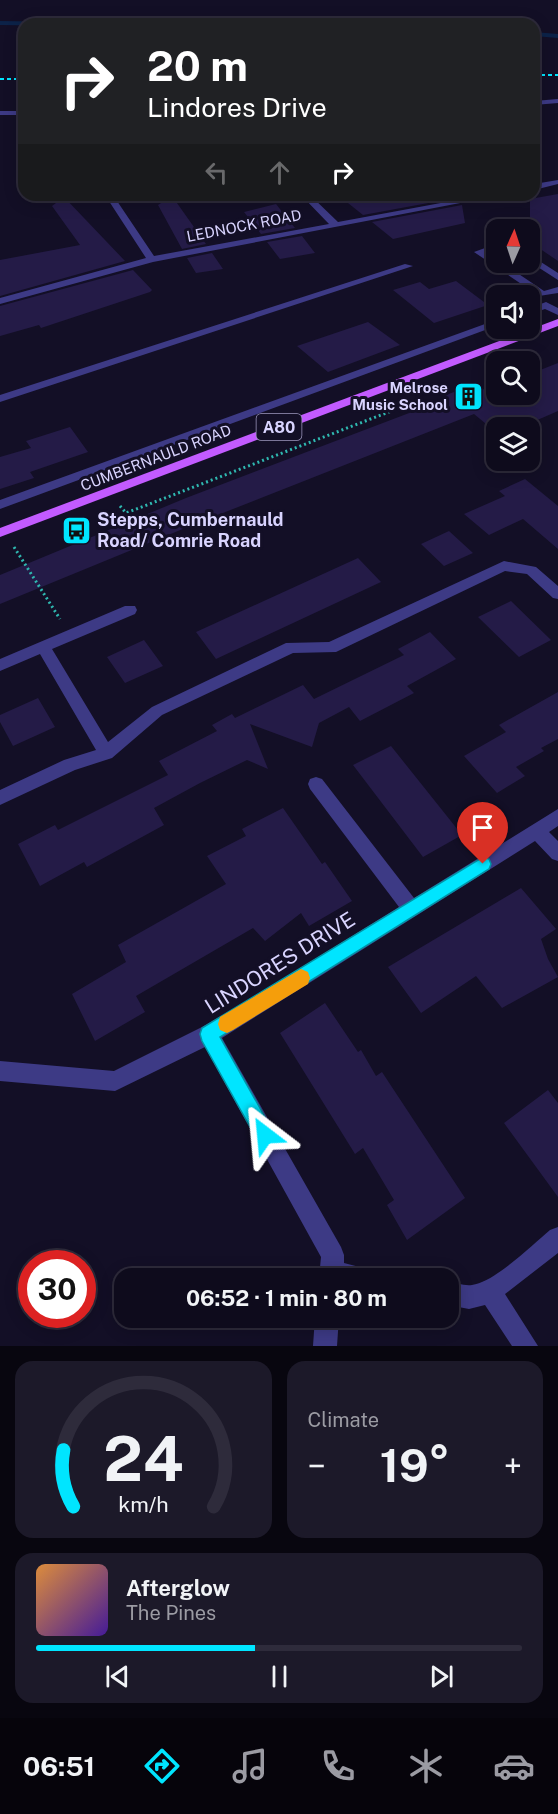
<!DOCTYPE html>
<meta charset="utf-8">
<style>
:root{--surface:#0e0b1c;--page:#1c1929;--text:#f1f3f6;--muted:#9b9ba3;--line:#2e2b3b;--accent:#00e5ff}
body{margin:0;font-family:"Public Sans",sans-serif;background:var(--page);color:var(--text);height:100vh;display:flex;flex-direction:column;font-size:22px;white-space:nowrap}
*{box-sizing:border-box;margin:0}
p{font-size:20px;color:var(--muted)}
.icon{flex:none;width:33px;height:33px;fill:none;stroke:currentColor;stroke-width:2;stroke-linecap:round;stroke-linejoin:round}
.map{position:relative;height:1346px;overflow:hidden}
.panel{display:flex;flex-direction:column;gap:15px;padding:15px;background:#08060f;flex:1}
.panel>*{flex:none}
.top-card{position:absolute;left:18px;top:18px;width:522px;height:183px;border-radius:18px;box-shadow:0 3px 15px #0003,0 0 0 2px var(--line);background:#202124;color:#fff;overflow:hidden}
.needle{width:39px;rotate:3deg}
.fabs{position:absolute;left:486px;top:219px;display:grid;gap:12px}
.fabs a{display:grid;place-items:center;width:54px;height:54px;border-radius:12px;background:var(--surface);box-shadow:0 3px 15px #0003,0 0 0 2px var(--line);font-size:30px}
.speed{position:absolute;left:18px;top:1250px;display:flex;gap:12px;font-size:30px;font-weight:700;text-align:center}
.speed>*{display:grid;place-content:center;width:78px;height:78px;border-radius:50%;background:var(--surface);box-shadow:0 3px 15px #0003,0 0 0 2px var(--line);line-height:1}
.speed .limit{border:9px solid #d22;background:#fff;color:#111}
.pin{position:absolute;display:grid;place-items:center;width:51px;height:51px;color:#fff;margin:-62px -26px;border-radius:50% 50% 50% 0;rotate:-45deg;box-shadow:0 0 6px #0007}
.pin .icon{rotate:45deg}
.me{position:absolute;width:66px;margin:-33px;rotate:331deg;stroke-linejoin:round;filter:drop-shadow(0 0 4px #0008)}
.turn{display:flex;align-items:center;gap:21px;height:126px;padding:0 30px;font-size:27px}
.turn .icon{width:78px;height:78px;stroke-width:2.5}
.turn b{display:block;font-size:42px;line-height:51px}
.lanes{display:flex;align-items:center;height:57px;padding:0 30px;background:#0003;justify-content:center;gap:30px;direction:ltr}
.lanes .off{opacity:.35}
.big{font-size:45px;font-weight:700;line-height:1.1}
.panel .tile{flex:1;display:flex;flex-direction:column;justify-content:center;gap:9px;min-width:0;padding:0 21px;border-radius:18px;background:var(--page)}
.panel .dial{align-items:center;gap:0}
.dial svg{height:156px;overflow:visible;fill:none;stroke:var(--line);stroke-width:7;stroke-linecap:round;text-anchor:middle}
.dial text{fill:var(--text);stroke:none}
.song{display:flex;align-items:center;gap:18px}
.cover{width:72px;height:72px;border-radius:9px;background:linear-gradient(135deg,hsl(30 70% 55%),hsl(260 70% 35%))}
.played{height:6px;border-radius:3px;background:linear-gradient(90deg,var(--accent) 45%,var(--line) 45%)}
.keys{display:flex;justify-content:space-around;direction:ltr}
.heat{display:flex;justify-content:space-between;align-items:center;font-size:33px;direction:ltr}
.panel .tiles{flex:1;display:grid;gap:15px;grid-template-columns:1fr 1fr}
.tile:last-child{grid-column:span 2}
.trip{position:absolute;left:114px;top:1268px;width:345px;height:60px;border-radius:18px;background:var(--surface);box-shadow:0 3px 15px #0003,0 0 0 2px var(--line);font-weight:700;line-height:60px;text-align:center}
.tab-bar{display:flex;height:96px;justify-content:space-around;align-items:center;background:#06040b;color:var(--muted)}
.tab-bar .icon{width:42px;height:42px}
.tab-bar .active{color:var(--accent)}
.tab-bar b{font-size:27px;color:var(--text)}
.map>svg:first-child{display:block}
.lines{fill:none;stroke-linecap:round;stroke-linejoin:round}
.stream{stroke:#0c2248;stroke-width:4}
.building{fill:#241b47}
.path{stroke:#2fb8b0;stroke-width:3;stroke-dasharray:2 3;stroke-linecap:butt}
.minor{fill:#3d3a85;fill-rule:evenodd}
.major{fill:#c25bff;fill-rule:evenodd}
.rail{stroke:#00e5ff;stroke-width:2;stroke-dasharray:4 3;stroke-linecap:butt}
.route{fill:#00e5ff;stroke:#0095a6;stroke-width:1.5}
.slow{fill:#f59e0b}
.labels{text-anchor:middle;stroke-width:6;stroke-linejoin:round;paint-order:stroke}
.far-street-label{font-size:15px;fill:#d9d4ff;stroke:#130f26}
.far-poi-label{font-size:15px;font-weight:bold;fill:#d9d4ff;stroke:#130f26;text-anchor:end}
.shield{fill:#130f26;stroke:#9e99be;stroke-width:1.5}
.shield-label{font-size:16px;font-weight:bold;fill:#d9d4ff}
.poi-label{font-size:18px;font-weight:bold;fill:#d9d4ff;stroke:#130f26;text-anchor:start}
.near-street-label{font-size:21px;fill:#d9d4ff;stroke:#130f26}
</style>
<div class="map">
<svg width="558" height="1346" viewBox="0 0 558 1346">
<rect width="100%" height="100%" fill="#130f26"/>
<g class="lines">
<path class="stream" d="M0,23L69,24
M261,24H360
M534,34L558,36"/>
</g>
<path class="building" d="M558,194V261L530,242V199Z
M338,195H461V197L363,215Z
M172,196L206,244L182,249L158,205Z
M64,197L125,261L0,296V260L80,245L52,206Z
M276,204L295,228L261,234L244,212Z
M462,205L465,223L393,239L372,222Z
M302,236L315,253L280,259L267,242Z
M212,253L223,269L196,273L187,258Z
M133,270L152,290L150,292L41,328L39,325L0,336V306Z
M456,281L488,305L434,323L393,290L420,282L429,289Z
M368,322L400,345L328,372L297,346Z
M558,363V411L519,428H491L474,414L195,524L0,604V575L186,498L446,399L443,396L476,384L486,391L496,386V394H530V374Z
M70,427L88,452L30,472L34,478L0,489V457L31,448L26,441Z
M525,479L558,506V549L523,519L489,535L464,514L505,496L499,491Z
M449,531L473,553L444,566L421,544Z
M358,558L381,582L216,659L196,632Z
M511,601L551,640L519,657L478,617Z
M430,632L456,659L407,686L414,693L360,721L349,707L319,723L312,747L250,724L268,769L247,760L200,783L154,808L164,825L87,867L84,862L40,886L18,844L55,825L58,830L168,775L159,761L217,731L212,725L232,714L235,718L303,685L314,699L404,655L398,649Z
M144,640L163,666L125,683L107,657Z
M558,692V739L541,748L544,751L516,767L525,776L497,793L464,756L506,732L499,725Z
M38,698L55,727L13,746L0,722V715Z
M391,746L462,835L423,857L353,765Z
M283,808L322,864L325,862L352,901L309,926L301,913L265,941L253,928L136,996L145,1012L95,1041L72,994L126,962L118,945L226,884L207,856L246,836L242,829Z
M521,888L556,929L541,939L548,959L558,977L502,1008L476,976L421,1013L388,967Z
M325,1003L358,1052L361,1050L376,1076L382,1072L465,1198L407,1240L387,1205L394,1200L363,1148L355,1154L280,1033Z
M548,1090L558,1103V1197L504,1123Z"/>
<g class="lines">
<path class="path" d="M120,506L126,513L407,405L402,401
M14,547L60,619"/>
<path class="minor" d="M558,99V103L534,105V101Z
M0,111H24V115H0Z
M558,180V184L534,190V184Z
M105,195H113L154,256L329,224L301,195H310L338,222L484,195H502L153,262L0,304V298L146,258Z
M496,244V250L486,253L496,259V262H501L544,291L558,287V293L539,296L474,252Z
M530,255L558,273V280L530,262Z
M405,264L413,266L0,402V395Z
M546,302L558,308V315L545,309L530,314V308Z
M496,320V326L0,509V500Z
M504,561L536,567L558,586V599L553,598L527,574L505,571L336,652L293,653L162,715L112,758L75,770L0,805V790L64,760L96,750L40,654L0,671V659L125,606H135L137,610L135,614L52,649L108,742L152,707L286,643L329,642Z
M316,777L322,779L414,898L558,809V826L549,832L558,841V861L552,859L535,841L222,1038L341,1247L344,1255V1263L371,1270L375,1278H319L321,1257L205,1047L115,1091L0,1081V1061L114,1071L202,1027L247,1001L399,907L310,789L308,784L310,779Z
M558,1227V1253L505,1294L538,1346H512L485,1305L469,1309L448,1305V1281C456,1283 464,1286 472,1285C495,1282 532,1245 550,1230Z
M315,1317H339L337,1346H313Z"/>
<path class="major" d="M558,319V326L0,537V528Z"/>
<path class="rail" d="M534,75H558
M0,79H24"/>
</g>
<path class="route" d="M483,857L489,859L491,864L489,869L220,1037L275,1135L272,1141L265,1144L258,1141L202,1041L200,1034L202,1028Z"/>
<path class="slow" d="M301,969L308,972L310,978L308,984L233,1030L227,1033L220,1030L218,1024L220,1017Z"/>
<defs>
<symbol id="building-square" viewBox="-11 -11 22 22"><rect x="-9" y="-9" width="18" height="18" rx="4" fill="#00e5ff" stroke="#130f26"/><path d="M-4-6H4V6H1V3H-1V6H-4ZM-2.5-4.3h1.7v1.8h-1.7ZM.8-4.3h1.7v1.8H.8ZM-2.5-1h1.7V.8h-1.7ZM.8-1h1.7V.8H.8Z" fill="#111"/></symbol>
<symbol id="bus-square" viewBox="-11 -11 22 22"><rect x="-9" y="-9" width="18" height="18" rx="4" fill="#00e5ff" stroke="#130f26"/><path d="M-5-6H5V4H4V6H2V4H-2V6H-4V4H-5ZM-3.5-4V0h7V-4ZM-3.5 1.2v1.5H-2V1.2ZM2 1.2v1.5H3.5V1.2Z" fill="#111"/></symbol>
</defs>
<g fill-rule="evenodd">
<use href="#building-square" x="452" y="380" width="33" height="33"/>
<use href="#bus-square" x="60" y="514" width="33" height="33"/>
</g>
<g class="labels">
<g class="far-street-label">
<text transform="translate(244 226) rotate(-11)" y="5">LEDNOCK ROAD</text>
<text transform="translate(156 458) rotate(-21)" y="5">CUMBERNAULD ROAD</text>
</g>
<g class="far-poi-label">
<text x="448" y="393">Melrose<tspan x="448" dy="17">Music School</tspan></text>
</g>
<rect class="shield" x="256.5" y="414" width="45" height="26" rx="4.5"/>
<g class="shield-label">
<text x="279" y="433">A80</text>
</g>
<g class="poi-label">
<text x="97" y="526">Stepps, Cumbernauld<tspan x="97" dy="21">Road/ Comrie Road</tspan></text>
</g>
<g class="near-street-label">
<text transform="translate(280 963) rotate(-32)" y="7">LINDORES DRIVE</text>
</g>
</g>
</svg>
<div class="fabs">
<a><svg class="needle" viewBox="-14 -14 28 28"><path d="M0-13l5 13h-10z" fill="#e53935"/><path d="M0 13l5-13h-10z" fill="#9b9ba3"/></svg></a>
<a><svg class="icon" aria-label="sound" viewBox="0 0 24 24"><path d="M4 9h4l5-4v14l-5-4H4zM17 9q2 3 0 6"/></svg></a>
<a><svg class="icon" aria-label="search" viewBox="0 0 24 24"><circle cx="10" cy="10" r="6"/><path d="M15 15l6 6"/></svg></a>
<a><svg class="icon" aria-label="layers" viewBox="0 0 24 24"><path d="M12 4l9 5-9 5-9-5zM3 14l9 5 9-5"/></svg></a>
</div>
<div class="speed"><div class="limit">30</div></div>
<div class="pin" style="left:483px;top:864px;background:#d93025"><svg class="icon" aria-label="arrive" viewBox="0 0 24 24"><path d="M6 21V4h12l-3 4 3 4H6"/></svg></div>
<svg class="me" style="left:265px;top:1135px" viewBox="-20 -20 40 40"><path d="M0-17L14 15 0 8-14 15z" fill="#00e5ff" stroke="#fff" stroke-width="4"/></svg>
<div class="trip">06:52 · 1 min · 80 m</div>
<div class="top-card">
<div class="turn"><svg class="icon" aria-label="right" viewBox="0 0 24 24"><path d="M7 20v-9h11M14 6l5 5-5 5"/></svg><div><b>20 m</b>Lindores Drive</div></div>
<div class="lanes"><svg class="icon off" aria-label="left" viewBox="0 0 24 24"><path d="M17 20v-9H6M10 6l-5 5 5 5"/></svg><svg class="icon off" aria-label="ahead" viewBox="0 0 24 24"><path d="M12 20V5M6 11l6-6 6 6"/></svg><svg class="icon" aria-label="right" viewBox="0 0 24 24"><path d="M7 20v-9h11M14 6l5 5-5 5"/></svg></div>
</div>
</div>
<section class="panel">
<div class="tiles">
<div class="tile dial"><svg viewBox="0 0 100 80">
<path d="M14 69A42 42 0 1 1 86 69"/>
<path d="M14 69A42 42 0 0 1 9 40" stroke="#00e5ff"/>
<text x="50" y="56" font-size="32" font-weight="700">24</text>
<text x="50" y="72" font-size="11">km/h</text>
</svg></div>
<div class="tile"><p>Climate</p>
<div class="heat"><a>−</a><b class="big">19°</b><a>+</a></div>
</div>
<div class="tile">
<div class="song"><i class="cover"></i><div><b>Afterglow</b><p>The Pines</p></div></div>
<div class="played"></div>
<div class="keys"><svg class="icon" aria-label="previous" viewBox="0 0 24 24"><path d="M18 5L8 12l10 7zM5 5v14"/></svg><svg class="icon" aria-label="pause" viewBox="0 0 24 24"><path d="M8 5v14M16 5v14"/></svg><svg class="icon" aria-label="next" viewBox="0 0 24 24"><path d="M6 5l10 7-10 7zM19 5v14"/></svg></div>
</div>
</div>
</section>
<nav class="tab-bar">
<b>06:51</b>
<svg class="icon active" aria-label="directions" viewBox="0 0 24 24"><path d="M12 3l9 9-9 9-9-9zM9 14v-3h6M13 9l2 2-2 2"/></svg>
<svg class="icon" aria-label="music" viewBox="0 0 24 24"><path d="M9 18V5l10-2v13"/><circle cx="6" cy="18" r="3"/><circle cx="16" cy="16" r="3"/></svg>
<svg class="icon" aria-label="phone" viewBox="0 0 24 24"><path d="M5 4h4l2 5-3 2q2 4 5 5l2-3 5 2v4C11 20 4 13 5 4z"/></svg>
<svg class="icon" aria-label="climate" viewBox="0 0 24 24"><path d="M12 3v18M4 7l16 10M4 17L20 7"/></svg>
<svg class="icon" aria-label="car" viewBox="0 0 24 24"><path d="M5 17H2v-5l4-1 3-4h7l3 4 3 1v5h-3M9 17h6M6 11h13"/><circle cx="7" cy="17" r="2"/><circle cx="17" cy="17" r="2"/></svg>
</nav>
